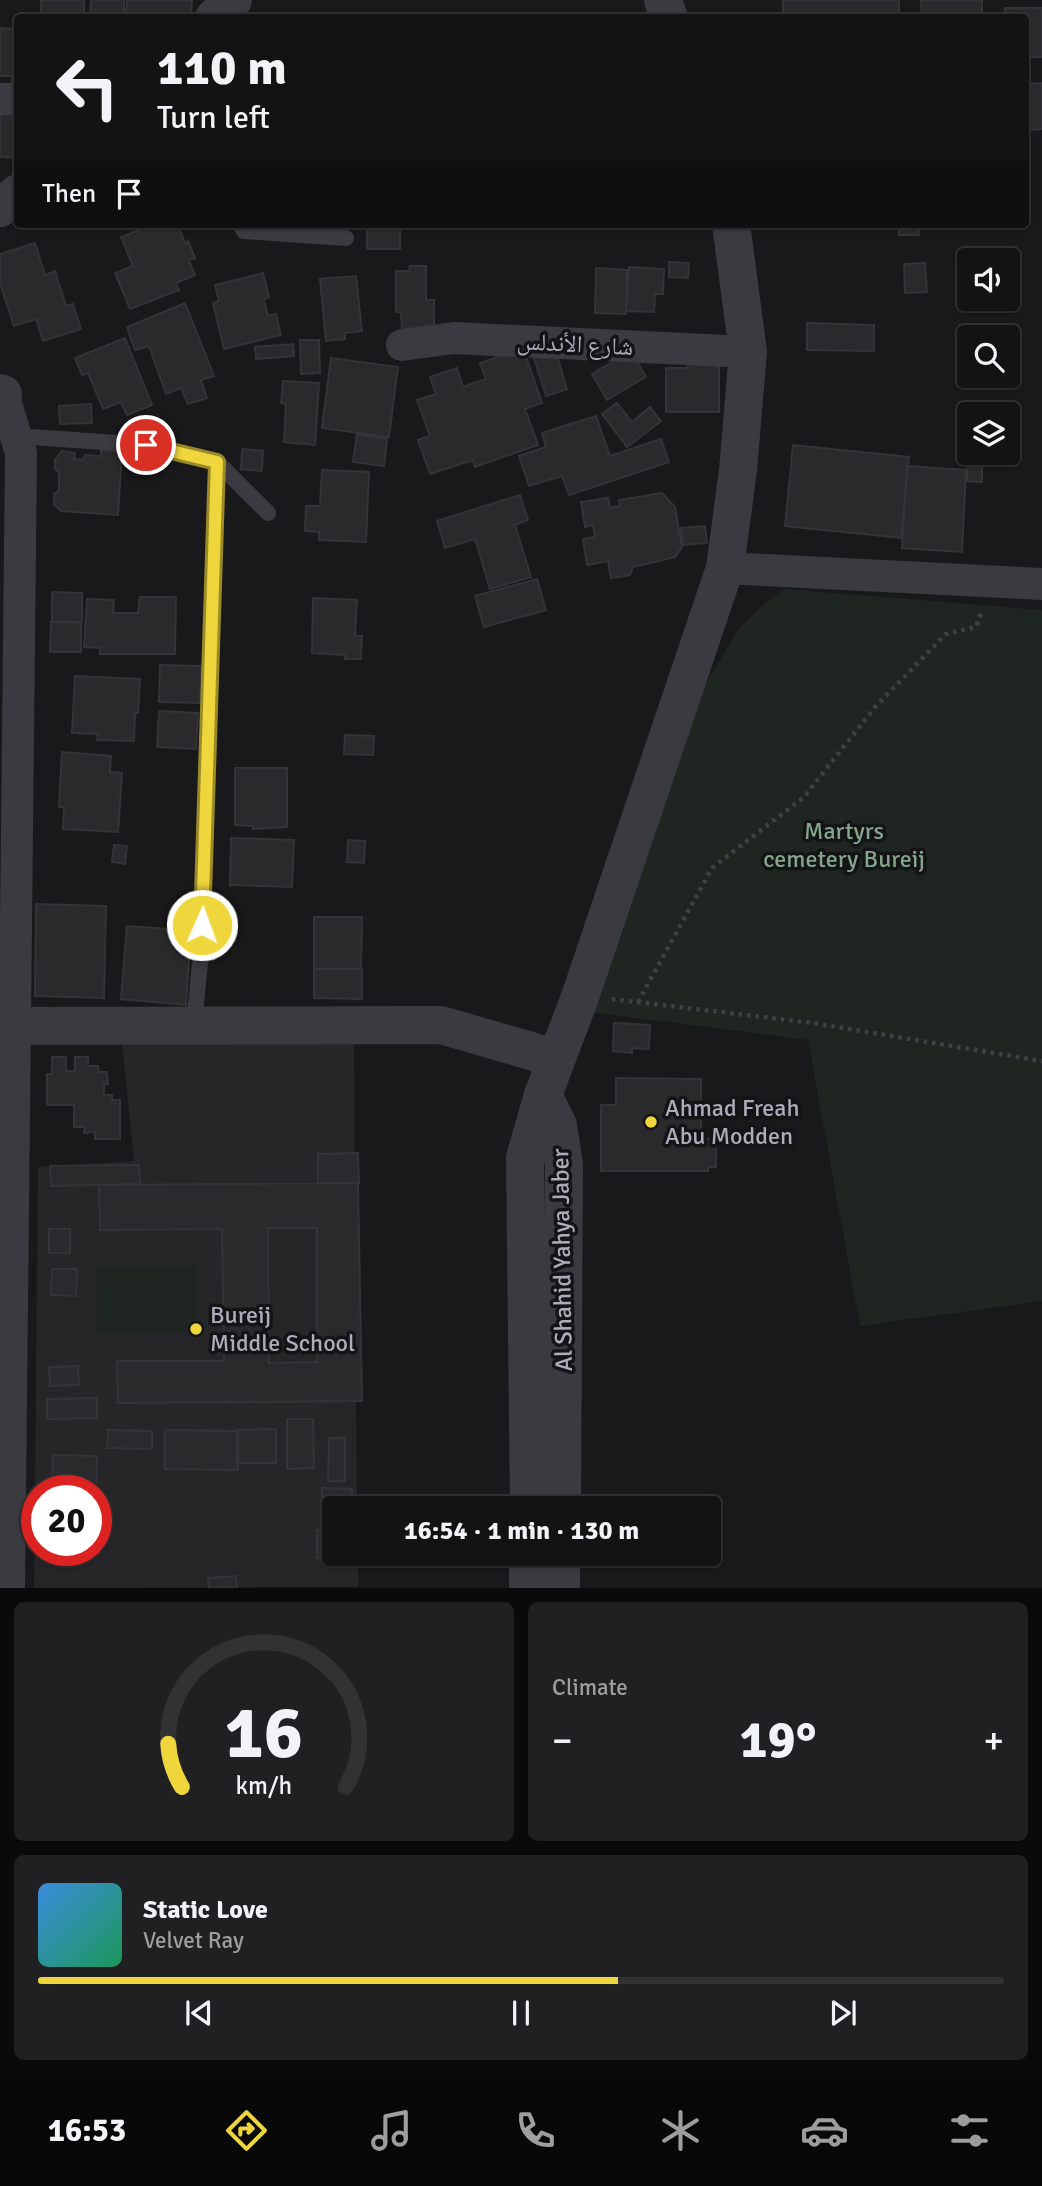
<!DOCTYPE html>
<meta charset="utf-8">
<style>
:root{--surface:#131314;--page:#202022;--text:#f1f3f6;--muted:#9d9ea0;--line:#323234;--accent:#efd63d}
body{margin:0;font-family:Signika,"Noto Naskh Arabic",sans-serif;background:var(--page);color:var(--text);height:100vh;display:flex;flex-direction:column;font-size:26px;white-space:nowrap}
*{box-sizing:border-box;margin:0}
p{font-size:23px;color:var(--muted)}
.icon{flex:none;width:38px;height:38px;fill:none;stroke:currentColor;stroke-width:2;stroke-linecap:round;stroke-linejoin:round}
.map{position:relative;height:1588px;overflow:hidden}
.drawer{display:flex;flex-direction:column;gap:14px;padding:14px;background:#0a0a0b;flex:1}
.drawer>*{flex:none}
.guide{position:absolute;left:14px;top:14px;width:1015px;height:214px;border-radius:7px;box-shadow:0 2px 5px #0004,0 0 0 2px var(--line);background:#131314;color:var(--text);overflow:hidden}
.tools{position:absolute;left:957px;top:248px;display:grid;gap:14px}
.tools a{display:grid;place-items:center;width:63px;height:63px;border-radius:7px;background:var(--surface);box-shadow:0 2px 5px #0004,0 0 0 2px var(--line);font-size:35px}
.speed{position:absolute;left:21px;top:1475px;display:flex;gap:14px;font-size:35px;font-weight:700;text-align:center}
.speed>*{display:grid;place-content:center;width:91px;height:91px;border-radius:50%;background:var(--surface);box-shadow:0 2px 5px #0004,0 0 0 2px var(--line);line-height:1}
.speed .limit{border:10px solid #d22;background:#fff;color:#111}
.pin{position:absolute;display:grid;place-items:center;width:60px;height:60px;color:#fff;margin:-30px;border:4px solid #fff;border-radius:50%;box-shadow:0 2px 7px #0007}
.me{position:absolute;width:77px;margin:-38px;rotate:2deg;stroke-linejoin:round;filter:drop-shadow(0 0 5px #0008)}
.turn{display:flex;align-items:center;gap:24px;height:147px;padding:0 28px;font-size:32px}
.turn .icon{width:91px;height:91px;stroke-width:2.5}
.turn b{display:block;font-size:49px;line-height:60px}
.then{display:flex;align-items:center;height:66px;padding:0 28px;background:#0003;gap:14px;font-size:26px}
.big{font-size:52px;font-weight:700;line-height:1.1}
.drawer .widget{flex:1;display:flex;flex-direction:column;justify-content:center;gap:10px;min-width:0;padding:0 24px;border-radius:10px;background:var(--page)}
.drawer .dial{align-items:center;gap:0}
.dial svg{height:182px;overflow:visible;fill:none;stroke:var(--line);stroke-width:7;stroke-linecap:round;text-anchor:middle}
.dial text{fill:var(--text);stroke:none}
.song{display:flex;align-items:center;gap:21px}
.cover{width:84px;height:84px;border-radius:10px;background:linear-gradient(135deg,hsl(210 70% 55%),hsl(150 70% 35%))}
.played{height:7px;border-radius:4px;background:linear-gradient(90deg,var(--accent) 60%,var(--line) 60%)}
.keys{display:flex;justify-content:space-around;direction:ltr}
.heat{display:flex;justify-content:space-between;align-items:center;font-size:38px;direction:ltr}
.drawer .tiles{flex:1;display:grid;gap:14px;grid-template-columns:1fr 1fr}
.widget:last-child{grid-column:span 2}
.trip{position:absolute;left:322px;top:1496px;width:399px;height:70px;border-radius:7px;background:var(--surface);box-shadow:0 2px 5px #0004,0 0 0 2px var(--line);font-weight:700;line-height:70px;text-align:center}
.menu{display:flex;height:112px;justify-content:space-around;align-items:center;background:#080808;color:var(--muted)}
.menu .icon{width:49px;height:49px}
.menu .current{color:var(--accent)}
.menu b{font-size:32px;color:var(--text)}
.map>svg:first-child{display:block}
.built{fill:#262528;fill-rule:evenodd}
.green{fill:#1f2621}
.building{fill:#2a292c;stroke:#343337;stroke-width:2;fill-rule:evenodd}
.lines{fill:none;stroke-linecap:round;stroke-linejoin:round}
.path{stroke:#404147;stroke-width:4.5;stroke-dasharray:3.5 5;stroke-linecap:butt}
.service{stroke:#3a3a40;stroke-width:16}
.minor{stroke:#3a3a40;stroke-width:32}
.tertiary{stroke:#3a3a40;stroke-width:38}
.route-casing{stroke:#9b8b28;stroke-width:18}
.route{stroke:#efd63d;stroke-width:12}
.poi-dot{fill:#efd63d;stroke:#141416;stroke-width:2.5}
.labels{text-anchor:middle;stroke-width:7;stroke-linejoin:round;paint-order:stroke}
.street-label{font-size:24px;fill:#acadba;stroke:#141416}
.park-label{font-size:24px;fill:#83a58c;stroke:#141416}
.poi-label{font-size:24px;fill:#acadba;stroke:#141416;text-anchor:start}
</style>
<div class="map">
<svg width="1042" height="1588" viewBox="0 0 1042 1588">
<rect width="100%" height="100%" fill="#19191b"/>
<path class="built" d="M354,1040L357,1508H334V1554H358V1587L34,1588L38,1167L134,1161L122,1044ZM37,1491H96V1550H37Z"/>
<path class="green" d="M784,589L1042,610V1301L860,1326L808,1040L590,1012L689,712L738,630L762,606Z
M197,1266V1332L97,1333V1267Z"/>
<path class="building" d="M41,0H84V18H41Z
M91,0H124V18H90Z
M127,0H192L191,16L160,18L126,14Z
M783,0H899V18H783Z
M921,0H982V18H922Z
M1005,8H1042V57H1026V18H1005Z
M0,28L18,29V84H12V76H0Z
M1042,83V129L1026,130V84Z
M0,108H18V158L0,157Z
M155,224H177L185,243L188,241L195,258L189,260L195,275L176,283L179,290L130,309L115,273L133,266L121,237Z
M899,224H919V235H899Z
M367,228H400V249H367Z
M35,243L45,275L55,271L66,306L73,304L81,329L43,341L36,319L14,326L0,283V254Z
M669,262L689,263L688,278L669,277Z
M925,263L927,292L905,293L904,264Z
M410,266H426V300H434V329H402L401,312H396V271H409Z
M629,267L664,269L663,294H655L654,312L626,311Z
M596,268L627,270L626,314L595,313Z
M263,273L269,297L264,300L268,316L276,314L281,335L224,349L213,303L219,301L215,285Z
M356,276L362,331L345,333V339L326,341L320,279Z
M185,303L214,376L201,380L207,398L188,404L181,388L166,394L149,346L135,350L127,327Z
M807,323L874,325V351L807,350Z
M125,338L152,405L127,415L121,402L103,409L88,373L82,375L75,358Z
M300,340H319L320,373L301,374Z
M293,344L294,356L256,359L255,347Z
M523,348L542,403L525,409L538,445L475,467L473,460L430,474L418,440L430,436L417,400L436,394L430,377L457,368L463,387L486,379L480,363Z
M555,349L567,389L546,396L533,355Z
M631,351L646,377L607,400L592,374Z
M331,358L398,367L389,437L322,428Z
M688,358L719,366V412H666V368H688Z
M283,381L319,383L315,445L284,442L286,404L281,403Z
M617,403L632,422L650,407L661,421L627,447L602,414Z
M91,404L92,423L60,424L59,406Z
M596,416L610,456L661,439L669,462L569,495L562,476L529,486L519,456L546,447L542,433Z
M134,419L152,420V433L133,431Z
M357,434L387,439L384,466L353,462Z
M793,445L909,457L901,538L785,526Z
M242,449L263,451L262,471L241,469Z
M101,450L122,451L118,515L61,511L54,504V494L59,490V473L55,469V460L62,451L75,453L74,459L83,460L85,455L101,456Z
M143,456H153L152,469L142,468Z
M967,465L982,466V482L967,481Z
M907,466L966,470L962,552L902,548Z
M322,470L369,472L366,542L319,540V532L305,531L306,506H320Z
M662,493L675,507L682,547L675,557L633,567L630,575L611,578L608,561L587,565L583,539L595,537L593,525L585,527L581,502L608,498L610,508L620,506L619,500Z
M520,495L528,520L515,525L531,577L490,589L475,539L445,548L437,521Z
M705,526L707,543L683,545L681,528Z
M537,579L546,610L484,627L475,596Z
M52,592L82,593V622H52Z
M140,597H176L175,654H100V648L84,647L87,599L114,600L113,613H138Z
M313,598L357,600L355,636H362L361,659H345V655L312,653Z
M51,622L81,623V652H50Z
M160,665L201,666L200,703L159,702Z
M75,676L140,679L138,713H135L134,741L97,740L98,734L72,733Z
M159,711L198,713L196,749L157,747Z
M345,735L374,736L373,755L344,754Z
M62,752L111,756L110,772L122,773L118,832L63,829L64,807H59Z
M235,768H287V827L253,829V826L235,825Z
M231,838L294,840L292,887L230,885Z
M348,840L365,841L364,863L347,862Z
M114,845L127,846L125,864L112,862Z
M36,904L106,906L104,998L35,996Z
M314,917H362L361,969H314Z
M170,924L195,926L194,946L190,945L186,1005L121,999L127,926L168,929Z
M314,969H362V999L314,998Z
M614,1023L650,1025L649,1049L632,1048V1053L613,1051Z
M52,1057H66V1071H75V1057H88V1066H98L99,1072H107L108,1084H104V1095H112V1100H120V1139H95V1132L84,1133L85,1127H74V1105H47V1074H52Z
M616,1078L701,1079V1138L716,1139V1167H708V1171H601V1105H616Z
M358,1153L359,1183H318V1154Z
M139,1165L140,1184L51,1186L50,1166Z
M358,1183L362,1401L118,1403L117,1361H224L222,1229L100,1230L99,1185ZM268,1228H317V1362L269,1363Z
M49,1229H70V1253H49Z
M52,1269H77L76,1296L51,1295Z
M78,1366L79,1385L50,1386L49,1367Z
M97,1398V1418L47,1419V1399Z
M287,1419H313L314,1468L287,1469Z
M276,1429V1463H237V1430Z
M108,1430L152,1431V1449L107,1448Z
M165,1430L238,1431V1470L165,1469Z
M329,1438H345V1481H328Z
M53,1455L97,1456L96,1507V1491H52Z
M322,1488L352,1489V1508H334V1554H350V1558H317V1530H322Z
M236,1576L237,1588H209L208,1578Z"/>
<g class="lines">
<path class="path" d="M612,999L813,1023L1042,1061
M638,1002L712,868L804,797L876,706L946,634L976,627L982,610"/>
<path class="service" d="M240,224L244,231L346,238
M16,436L146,445L217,462L201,953L194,1024
M217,462L268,513"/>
<path class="minor" d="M0,99H18
M402,345L454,338L748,352
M3,394L21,453L9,1588
M725,568L1042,584"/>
<path class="tertiary" d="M663,0L669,18
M214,18L233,0
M0,208L18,193
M0,393L3,394
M0,1026L441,1025L555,1058
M543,1095L558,1125L564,1165L562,1508
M529,1508L525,1158L543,1095L580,997L725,568L738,470L748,352L731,224
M528,1588V1554
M561,1588V1554"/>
</g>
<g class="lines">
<defs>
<path id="route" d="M146,445L217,462L202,925"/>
</defs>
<use href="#route" class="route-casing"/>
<use href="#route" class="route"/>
</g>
<g class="poi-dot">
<circle cx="651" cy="1122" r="7"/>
<circle cx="196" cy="1329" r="7"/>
</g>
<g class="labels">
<g class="street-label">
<text transform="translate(575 344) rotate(3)" y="8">شارع الأندلس</text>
<text transform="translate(562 1260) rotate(-91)" y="8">Al Shahid Yahya Jaber</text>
</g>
<g class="park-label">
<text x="844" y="839">Martyrs<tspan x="844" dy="28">cemetery Bureij</tspan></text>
</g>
<g class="poi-label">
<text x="665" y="1116">Ahmad Freah<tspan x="665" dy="28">Abu Modden</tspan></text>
<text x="210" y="1323">Bureij<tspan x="210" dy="28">Middle School</tspan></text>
</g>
</g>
</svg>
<div class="tools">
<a><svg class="icon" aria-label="sound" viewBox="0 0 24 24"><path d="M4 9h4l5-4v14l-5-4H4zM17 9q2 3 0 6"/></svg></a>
<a><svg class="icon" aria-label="search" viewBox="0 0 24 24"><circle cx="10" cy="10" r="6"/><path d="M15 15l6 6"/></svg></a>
<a><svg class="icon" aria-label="layers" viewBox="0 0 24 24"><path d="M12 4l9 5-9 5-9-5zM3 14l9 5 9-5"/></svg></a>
</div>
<div class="speed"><div class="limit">20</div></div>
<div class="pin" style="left:146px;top:445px;background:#d93025"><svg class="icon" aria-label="arrive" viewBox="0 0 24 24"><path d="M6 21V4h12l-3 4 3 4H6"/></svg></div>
<svg class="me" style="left:202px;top:925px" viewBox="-20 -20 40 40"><circle r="17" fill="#efd63d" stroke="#fff" stroke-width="3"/><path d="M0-11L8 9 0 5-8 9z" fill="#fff"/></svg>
<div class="trip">16:54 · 1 min · 130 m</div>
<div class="guide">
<div class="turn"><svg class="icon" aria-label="left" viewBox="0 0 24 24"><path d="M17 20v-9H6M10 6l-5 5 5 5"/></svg><div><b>110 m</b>Turn left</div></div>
<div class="then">Then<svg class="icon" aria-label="arrive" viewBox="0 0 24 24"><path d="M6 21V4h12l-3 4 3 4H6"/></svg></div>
</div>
</div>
<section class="drawer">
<div class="tiles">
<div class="widget dial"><svg viewBox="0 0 100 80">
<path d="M14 69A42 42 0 1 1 86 69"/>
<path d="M14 69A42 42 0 0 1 8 50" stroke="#efd63d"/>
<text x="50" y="56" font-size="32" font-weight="700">16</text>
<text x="50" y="72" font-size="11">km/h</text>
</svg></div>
<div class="widget"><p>Climate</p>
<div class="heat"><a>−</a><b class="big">19°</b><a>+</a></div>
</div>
<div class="widget">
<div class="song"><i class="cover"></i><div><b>Static Love</b><p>Velvet Ray</p></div></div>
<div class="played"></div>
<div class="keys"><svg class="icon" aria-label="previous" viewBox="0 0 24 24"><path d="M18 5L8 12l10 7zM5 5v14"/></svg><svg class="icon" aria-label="pause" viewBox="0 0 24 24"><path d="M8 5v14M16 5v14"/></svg><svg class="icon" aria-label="next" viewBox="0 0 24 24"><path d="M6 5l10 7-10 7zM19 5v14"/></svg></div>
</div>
</div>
</section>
<nav class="menu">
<b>16:53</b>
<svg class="icon current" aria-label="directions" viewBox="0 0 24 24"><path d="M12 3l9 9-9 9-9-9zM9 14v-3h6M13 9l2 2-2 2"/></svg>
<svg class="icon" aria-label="music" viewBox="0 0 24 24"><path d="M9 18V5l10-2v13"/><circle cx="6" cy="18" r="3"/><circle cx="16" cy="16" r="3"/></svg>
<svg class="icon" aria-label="phone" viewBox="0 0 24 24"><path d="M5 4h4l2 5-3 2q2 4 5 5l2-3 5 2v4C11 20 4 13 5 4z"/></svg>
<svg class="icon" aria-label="climate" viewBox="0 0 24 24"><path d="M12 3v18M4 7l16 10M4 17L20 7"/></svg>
<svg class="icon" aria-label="car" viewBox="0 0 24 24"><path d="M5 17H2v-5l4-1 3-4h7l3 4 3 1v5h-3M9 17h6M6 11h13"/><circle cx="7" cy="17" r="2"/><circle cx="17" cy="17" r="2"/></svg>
<svg class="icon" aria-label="filters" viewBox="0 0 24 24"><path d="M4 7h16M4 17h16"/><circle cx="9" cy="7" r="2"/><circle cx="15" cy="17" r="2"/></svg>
</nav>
